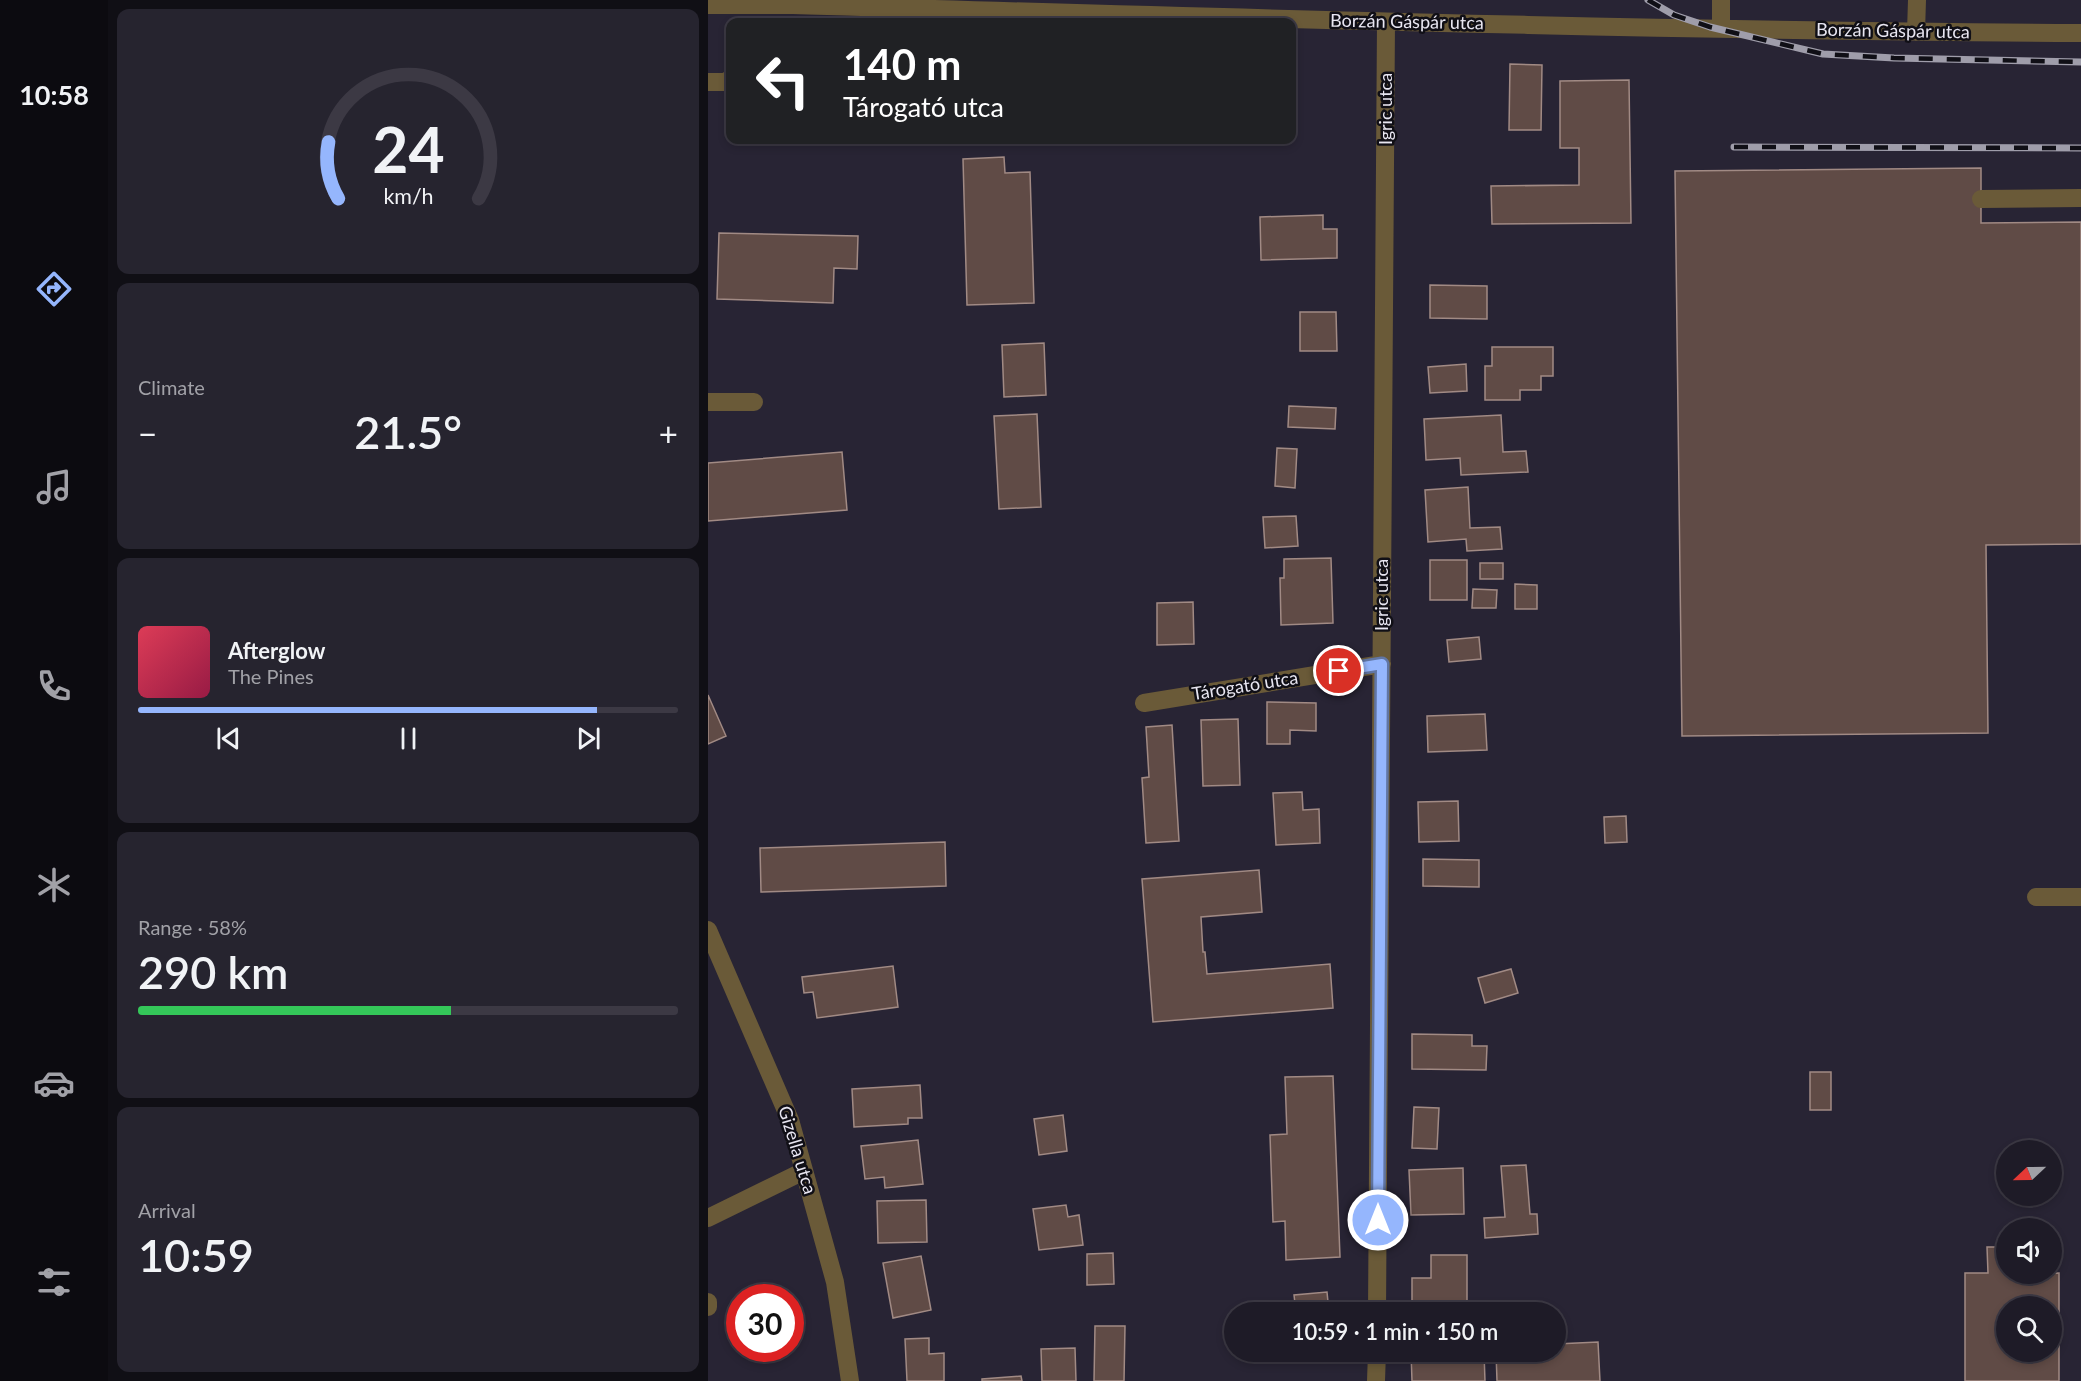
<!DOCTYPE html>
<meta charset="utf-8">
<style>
:root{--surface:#1e1b27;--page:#26242f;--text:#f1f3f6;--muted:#a1a1a7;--line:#3c3944;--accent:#95b6fd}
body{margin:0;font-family:Lato,sans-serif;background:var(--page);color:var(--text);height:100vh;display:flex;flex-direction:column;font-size:22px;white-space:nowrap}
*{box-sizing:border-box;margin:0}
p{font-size:20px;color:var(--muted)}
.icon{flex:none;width:33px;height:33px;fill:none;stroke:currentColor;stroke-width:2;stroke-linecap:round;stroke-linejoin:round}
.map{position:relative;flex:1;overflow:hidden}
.side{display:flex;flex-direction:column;gap:9px;padding:9px;background:#100f15;width:600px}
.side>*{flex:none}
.banner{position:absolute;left:18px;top:18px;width:570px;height:126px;border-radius:12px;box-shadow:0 3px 9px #0003,0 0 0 2px var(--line);background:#202124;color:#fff;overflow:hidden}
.needle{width:39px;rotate:248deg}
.fabs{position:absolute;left:1288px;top:1140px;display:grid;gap:12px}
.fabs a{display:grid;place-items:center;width:66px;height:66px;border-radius:50%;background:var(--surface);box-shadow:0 3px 9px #0003,0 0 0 2px var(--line);font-size:30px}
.speed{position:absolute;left:18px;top:1284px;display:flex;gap:12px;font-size:30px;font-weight:700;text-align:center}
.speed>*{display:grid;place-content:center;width:78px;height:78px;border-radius:50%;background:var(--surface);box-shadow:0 3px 9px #0003,0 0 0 2px var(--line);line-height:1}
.speed .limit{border:9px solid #d22;background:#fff;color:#111}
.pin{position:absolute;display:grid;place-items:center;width:51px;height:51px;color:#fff;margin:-26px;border:3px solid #fff;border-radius:50%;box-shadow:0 2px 6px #0007}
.me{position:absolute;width:66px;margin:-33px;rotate:0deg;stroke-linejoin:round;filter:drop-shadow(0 0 4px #0008)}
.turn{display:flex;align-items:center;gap:21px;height:126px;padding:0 18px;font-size:27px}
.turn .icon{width:78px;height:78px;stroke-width:2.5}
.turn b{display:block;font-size:42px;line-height:51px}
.big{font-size:45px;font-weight:600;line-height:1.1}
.side .tile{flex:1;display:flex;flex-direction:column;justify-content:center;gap:9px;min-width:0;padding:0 21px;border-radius:12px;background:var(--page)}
.side .dial{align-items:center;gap:0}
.dial svg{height:156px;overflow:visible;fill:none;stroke:var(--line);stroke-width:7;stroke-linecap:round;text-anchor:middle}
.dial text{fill:var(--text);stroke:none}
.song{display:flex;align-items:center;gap:18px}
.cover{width:72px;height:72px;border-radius:9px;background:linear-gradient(135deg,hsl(350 70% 55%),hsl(340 70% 35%))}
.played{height:6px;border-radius:3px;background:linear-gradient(90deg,var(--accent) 85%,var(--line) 85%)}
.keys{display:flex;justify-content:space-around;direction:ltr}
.heat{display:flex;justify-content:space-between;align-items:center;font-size:33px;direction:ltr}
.charge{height:9px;border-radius:4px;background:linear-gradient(90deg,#34c759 58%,var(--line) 0)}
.trip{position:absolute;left:516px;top:1302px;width:342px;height:60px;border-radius:30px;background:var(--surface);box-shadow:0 3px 9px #0003,0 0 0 2px var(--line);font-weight:600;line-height:60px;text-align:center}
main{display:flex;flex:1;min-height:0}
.dock{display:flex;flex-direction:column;width:108px;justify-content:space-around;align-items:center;background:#0c0b10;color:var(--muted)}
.dock .icon{width:42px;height:42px}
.dock .on{color:var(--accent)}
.dock b{font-size:27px;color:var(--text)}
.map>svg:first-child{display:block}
.building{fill:#604b46;stroke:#a18a84;stroke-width:1.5;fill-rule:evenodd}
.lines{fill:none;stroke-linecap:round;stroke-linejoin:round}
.minor{stroke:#6a5a38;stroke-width:18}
.rail-casing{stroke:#9f9daa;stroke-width:7}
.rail{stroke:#100f16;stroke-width:4.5;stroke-dasharray:14;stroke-linecap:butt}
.route-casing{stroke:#6176a4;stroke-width:15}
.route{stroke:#95b6fd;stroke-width:10}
.labels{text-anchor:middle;stroke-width:5;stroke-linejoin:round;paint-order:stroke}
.street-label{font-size:18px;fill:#e8e6f1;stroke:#100f16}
</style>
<main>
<nav class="dock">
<b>10:58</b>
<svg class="icon on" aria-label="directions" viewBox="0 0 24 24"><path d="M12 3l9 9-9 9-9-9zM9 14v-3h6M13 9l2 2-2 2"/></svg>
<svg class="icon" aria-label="music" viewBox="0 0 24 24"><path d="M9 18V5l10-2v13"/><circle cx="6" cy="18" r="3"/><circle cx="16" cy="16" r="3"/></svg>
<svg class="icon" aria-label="phone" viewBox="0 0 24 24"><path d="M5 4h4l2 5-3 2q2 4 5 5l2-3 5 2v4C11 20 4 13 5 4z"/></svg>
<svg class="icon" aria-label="climate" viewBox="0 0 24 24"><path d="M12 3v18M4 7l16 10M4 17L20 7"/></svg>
<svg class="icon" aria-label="car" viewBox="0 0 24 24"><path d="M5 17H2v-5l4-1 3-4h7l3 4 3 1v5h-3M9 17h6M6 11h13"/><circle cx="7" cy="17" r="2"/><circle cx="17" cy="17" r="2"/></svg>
<svg class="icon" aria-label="filters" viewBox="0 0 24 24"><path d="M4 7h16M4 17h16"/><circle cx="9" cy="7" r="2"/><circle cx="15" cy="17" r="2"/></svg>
</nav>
<section class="side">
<div class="tile dial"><svg viewBox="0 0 100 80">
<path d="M14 69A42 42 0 1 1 86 69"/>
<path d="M14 69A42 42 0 0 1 9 40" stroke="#95b6fd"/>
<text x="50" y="56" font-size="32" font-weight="700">24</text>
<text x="50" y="72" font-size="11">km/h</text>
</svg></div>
<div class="tile"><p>Climate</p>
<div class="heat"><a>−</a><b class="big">21.5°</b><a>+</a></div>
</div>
<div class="tile">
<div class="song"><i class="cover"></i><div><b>Afterglow</b><p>The Pines</p></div></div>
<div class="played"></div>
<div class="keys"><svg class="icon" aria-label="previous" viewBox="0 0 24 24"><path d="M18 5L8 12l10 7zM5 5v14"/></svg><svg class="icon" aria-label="pause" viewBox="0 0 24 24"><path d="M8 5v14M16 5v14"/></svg><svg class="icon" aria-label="next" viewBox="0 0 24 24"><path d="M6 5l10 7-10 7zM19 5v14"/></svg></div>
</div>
<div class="tile"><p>Range · 58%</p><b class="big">290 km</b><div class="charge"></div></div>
<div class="tile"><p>Arrival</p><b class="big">10:59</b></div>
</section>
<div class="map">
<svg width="1373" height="1381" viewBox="0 0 1373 1381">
<rect width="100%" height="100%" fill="#282434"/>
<path class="building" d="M802,64L834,65L833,130H801Z
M921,80L923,223L784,224L783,186L871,185V148H852V81Z
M296,157L297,173L322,172L326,303L259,305L255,159Z
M1273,168V223L1373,222V544L1278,545L1280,733L974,736L967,171Z
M615,215V229H629V258L553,260L552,217Z
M11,233L150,236L149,269L126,268L125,303L9,299Z
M722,285L779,286V319L722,318Z
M592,312H628L629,351H592Z
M336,343L338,395L296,397L294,345Z
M784,347H845V376H833V390H812V400H777V366H784Z
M758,364L759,391L722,393L720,367Z
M581,406L628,408L627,429L580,427Z
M329,414L333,507L291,509L286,416Z
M793,415L795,452L818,451L820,472L753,475L752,458L718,460L716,419Z
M569,448L589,449L587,488L567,486Z
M134,452L139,510L0,521V463Z
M760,487L762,528L792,527L794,549L759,551L758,539L720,542L717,490Z
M588,516L590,546L557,548L555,517Z
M623,558L625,623L573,625L572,578H576V559Z
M722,560H759V600H722Z
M772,563H795V579H772Z
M807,584L829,585V609H807Z
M765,589L789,590L788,608H764Z
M485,602L486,644L449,645V603Z
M771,637L773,659L741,662L739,640Z
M0,695L18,736L0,744Z
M559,702L608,703V731L582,730V744H559Z
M777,714L779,750L720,752L719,716Z
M530,719L532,785L495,786L493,720Z
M464,725L471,841L438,843L434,778L441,777L438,727Z
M594,792L595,810L611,809L612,843L568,845L565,793Z
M750,801L751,841L711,842L710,802Z
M918,816L919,842L897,843L896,817Z
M237,842L238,886L53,892L52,848Z
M715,859L771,860V887L715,886Z
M551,870L554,912L493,917L495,952H497L499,974L622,964L625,1008L445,1022L434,879Z
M185,966L190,1007L109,1018L105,992L96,993L94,977Z
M803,969L810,993L777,1003L770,978Z
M704,1034L764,1035V1046H779L778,1070L704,1069Z
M1102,1072H1123V1110H1102Z
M625,1076L632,1257L578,1260L577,1221L565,1222L562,1135L579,1134L577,1077Z
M212,1085L214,1118H200V1124L146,1127L144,1089Z
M706,1107L731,1108L729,1149L704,1148Z
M355,1115L359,1151L331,1155L326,1119Z
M210,1140L215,1184L177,1188L176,1177L157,1179L153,1146Z
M818,1165L822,1214H829L830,1234L777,1238L776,1218L797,1217L793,1166Z
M755,1168L756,1214L703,1215L701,1170Z
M218,1200L219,1242L170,1243L169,1201Z
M358,1205L360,1217L371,1215L375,1245L331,1250L325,1209Z
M1279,1247H1299V1274L1351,1273V1381H1257V1273H1280ZM1299,1306H1344V1352H1299Z
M405,1253L406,1284L379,1285V1254Z
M723,1255H759V1303L704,1304V1278H723Z
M213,1256L223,1310L185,1318L175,1263Z
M619,1292L621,1312H588L586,1295Z
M387,1326H417L416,1381H386Z
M221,1338V1354L236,1353V1381H199L197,1339Z
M890,1342L892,1381H789L788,1352H848V1344Z
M367,1348L368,1381H334L333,1349Z
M703,1352H776L777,1381H704Z
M313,1376L314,1381H274V1379Z"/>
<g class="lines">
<path class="minor" d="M1013,0V28
M0,5H85C514,17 944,31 1373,33
M1208,32L1209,0
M0,82H17L22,79
M1273,199L1373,198
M0,402H46
M436,703L674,664
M1328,897H1373
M0,930L82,1120L127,1282L142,1381
M0,1218L96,1171
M0,1302V1307
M669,1312L678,22
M668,1381L669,1352"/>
<defs>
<path id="rail" d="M940,0L966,15L1002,27L1115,54L1186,58L1373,62
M1026,147L1373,148"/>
</defs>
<use href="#rail" class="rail-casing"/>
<use href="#rail" class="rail"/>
</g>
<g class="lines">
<defs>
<path id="route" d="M631,671L674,664L670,1220"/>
</defs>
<use href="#route" class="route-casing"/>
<use href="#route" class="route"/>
</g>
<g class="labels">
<g class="street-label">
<text transform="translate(699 22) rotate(1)" y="6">Borzán Gáspár utca</text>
<text transform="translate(1185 31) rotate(1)" y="6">Borzán Gáspár utca</text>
<text transform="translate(678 109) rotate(-90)" y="6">Igric utca</text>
<text transform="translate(674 595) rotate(-90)" y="6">Igric utca</text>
<text transform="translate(537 686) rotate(-9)" y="6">Tárogató utca</text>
<text transform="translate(89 1150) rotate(73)" y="6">Gizella utca</text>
</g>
</g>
</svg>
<div class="fabs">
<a><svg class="needle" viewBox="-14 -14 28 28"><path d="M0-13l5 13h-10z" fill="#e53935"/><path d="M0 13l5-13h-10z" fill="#a1a1a7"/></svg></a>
<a><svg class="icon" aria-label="sound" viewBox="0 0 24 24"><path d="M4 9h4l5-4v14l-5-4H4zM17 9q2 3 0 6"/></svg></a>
<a><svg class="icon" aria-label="search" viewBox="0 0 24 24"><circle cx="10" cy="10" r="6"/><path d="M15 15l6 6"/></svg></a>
</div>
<div class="speed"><div class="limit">30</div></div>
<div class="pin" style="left:631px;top:671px;background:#d93025"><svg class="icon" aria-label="arrive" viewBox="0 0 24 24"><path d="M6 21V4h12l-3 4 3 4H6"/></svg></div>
<svg class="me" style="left:670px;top:1220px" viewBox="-20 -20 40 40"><circle r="17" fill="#95b6fd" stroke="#fff" stroke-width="3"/><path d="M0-11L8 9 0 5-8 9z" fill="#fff"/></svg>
<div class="trip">10:59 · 1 min · 150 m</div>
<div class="banner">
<div class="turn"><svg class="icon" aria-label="left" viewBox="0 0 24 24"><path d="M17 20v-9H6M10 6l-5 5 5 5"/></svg><div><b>140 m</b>Tárogató utca</div></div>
</div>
</div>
</main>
